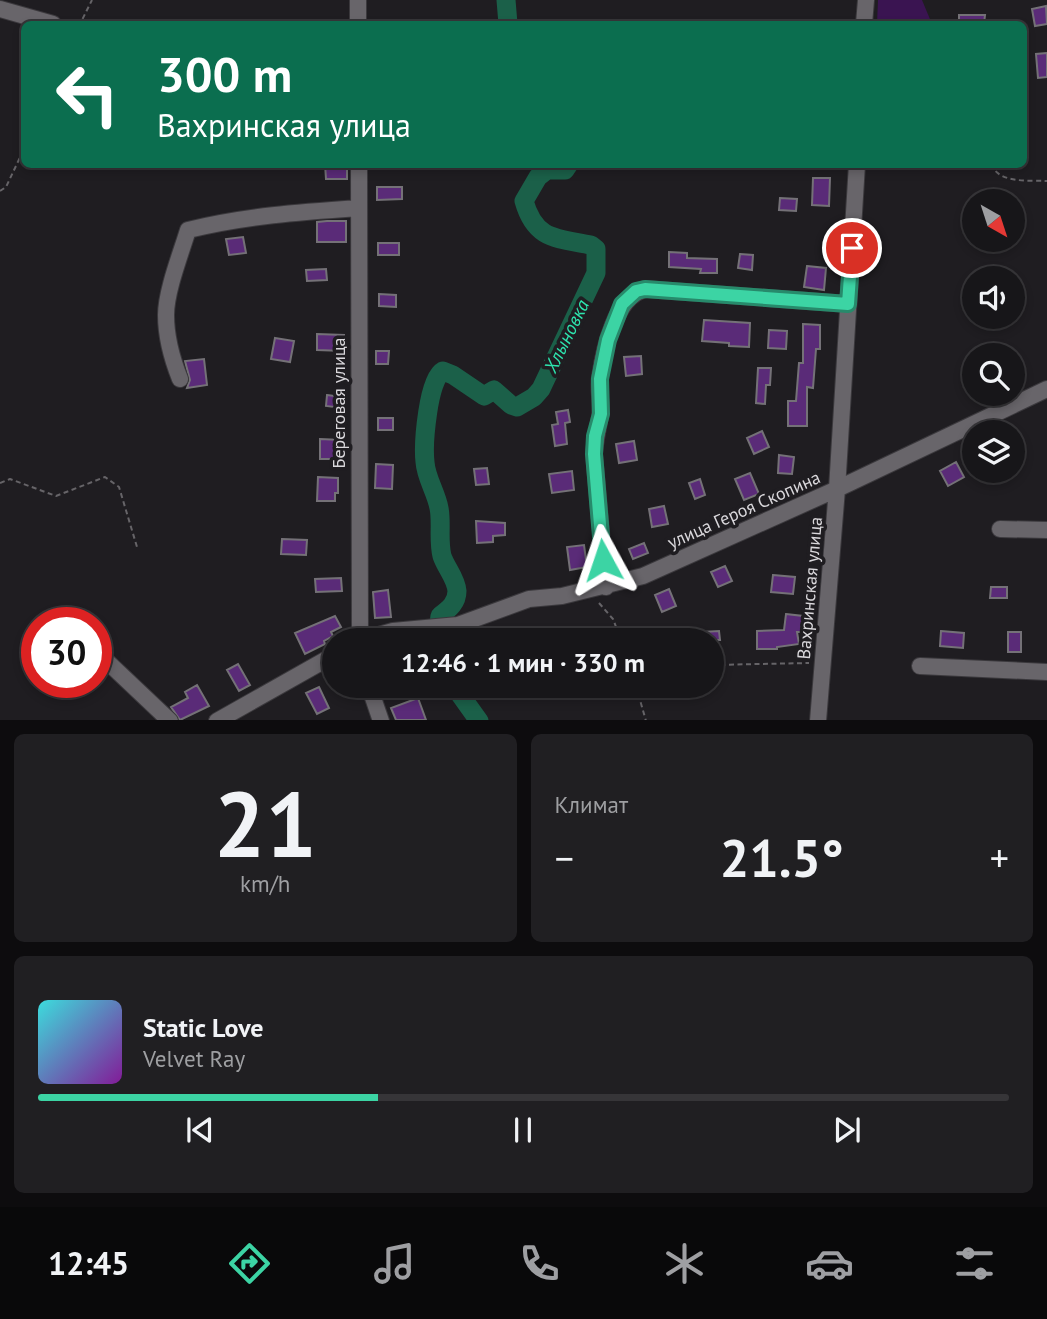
<!DOCTYPE html>
<html lang="ru">
<meta charset="utf-8">
<style>
:root{--surface:#171619;--page:#201f22;--text:#f1f3f6;--muted:#9e9fa2;--line:#363538;--accent:#3cd4a4}
body{margin:0;font-family:"PT Sans",sans-serif;background:var(--page);color:var(--text);height:100vh;display:flex;flex-direction:column;font-size:26px;white-space:nowrap}
*{box-sizing:border-box;margin:0}
p{font-size:23px;color:var(--muted)}
.icon{flex:none;width:38px;height:38px;fill:none;stroke:currentColor;stroke-width:2;stroke-linecap:round;stroke-linejoin:round}
.map{position:relative;height:720px;overflow:hidden}
.details{display:flex;flex-direction:column;gap:14px;padding:14px;background:#0d0c0e;flex:1}
.details>*{flex:none}
.top-card{position:absolute;left:21px;top:21px;width:1006px;height:147px;border-radius:10px;box-shadow:0 4px 10px #0003,0 0 0 2px var(--line);background:#0b6e4f;color:#fff;overflow:hidden}
.needle{width:46px;rotate:141deg}
.fabs{position:absolute;left:962px;top:189px;display:grid;gap:14px}
.fabs a{display:grid;place-items:center;width:63px;height:63px;border-radius:50%;background:var(--surface);box-shadow:0 4px 10px #0003,0 0 0 2px var(--line);font-size:35px}
.speed{position:absolute;left:21px;top:607px;display:flex;gap:14px;font-size:35px;font-weight:700;text-align:center}
.speed>*{display:grid;place-content:center;width:91px;height:91px;border-radius:50%;background:var(--surface);box-shadow:0 4px 10px #0003,0 0 0 2px var(--line);line-height:1}
.speed .limit{border:10px solid #d22;background:#fff;color:#111}
.pin{position:absolute;display:grid;place-items:center;width:60px;height:60px;color:#fff;margin:-30px;border:4px solid #fff;border-radius:50%;box-shadow:0 2px 7px #0007}
.me{position:absolute;width:77px;margin:-38px;rotate:355deg;stroke-linejoin:round;filter:drop-shadow(0 0 5px #0008)}
.turn{display:flex;align-items:center;gap:24px;height:147px;padding:0 21px;font-size:32px}
.turn .icon{width:91px;height:91px;stroke-width:2.5}
.turn b{display:block;font-size:49px;line-height:60px}
.big{font-size:52px;font-weight:600;line-height:1.1}
.details .tile{flex:1;display:flex;flex-direction:column;justify-content:center;gap:10px;min-width:0;padding:0 24px;border-radius:10px;background:var(--page)}
.details .dial{align-items:center;gap:0}
.dial b{font-size:91px;line-height:1}
.song{display:flex;align-items:center;gap:21px}
.cover{width:84px;height:84px;border-radius:10px;background:linear-gradient(135deg,hsl(180 70% 55%),hsl(290 70% 35%))}
.played{height:7px;border-radius:4px;background:linear-gradient(90deg,var(--accent) 35%,var(--line) 35%)}
.keys{display:flex;justify-content:space-around;direction:ltr}
.heat{display:flex;justify-content:space-between;align-items:center;font-size:38px;direction:ltr}
.details .tiles{flex:1;display:grid;gap:14px;grid-template-columns:1fr 1fr}
.tile:last-child{grid-column:span 2}
.trip{position:absolute;left:322px;top:628px;width:402px;height:70px;border-radius:35px;background:var(--surface);box-shadow:0 4px 10px #0003,0 0 0 2px var(--line);font-weight:600;line-height:70px;text-align:center}
.tabs{display:flex;height:112px;justify-content:space-around;align-items:center;background:#09090a;color:var(--muted)}
.tabs .icon{width:49px;height:49px}
.tabs .selected{color:var(--accent)}
.tabs b{font-size:32px;color:var(--text)}
.map>svg:first-child{display:block}
.green{fill:#3a1451}
.lines{fill:none;stroke-linecap:round;stroke-linejoin:round}
.river{stroke:#1b6049;stroke-width:19}
.building{fill:#5a2b78;stroke:#747177;stroke-width:2}
.minor-casing{stroke:#3b393d;stroke-width:18}
.path{stroke:#666468;stroke-width:2;stroke-dasharray:5 3.5;stroke-linecap:butt}
.minor{stroke:#68656a;stroke-width:16}
.route-casing{stroke:#278a6b;stroke-width:18}
.route{stroke:#3cd4a4;stroke-width:12}
.labels{text-anchor:middle;stroke-width:7;stroke-linejoin:round;paint-order:stroke}
.street-label{font-size:18px;fill:#dad8dc;stroke:#1f1d21}
.water-label{font-size:19px;font-style:italic;fill:#2de5ae;stroke:#1f1d21}
</style>
<div class="map">
<svg width="1047" height="721" viewBox="0 0 1047 721">
<rect width="100%" height="100%" fill="#1f1d21"/>
<path class="green" d="M878,0H922L932,24H877Z"/>
<g class="lines">
<path class="river" d="M506,0L508,24
M437,640L440,616C449,609 457,603 457,591C456,578 446,568 442,556C438,540 442,523 439,508C436,492 426,478 425,462C423,444 428,379 443,371L453,375L484,396L494,390L511,405L517,407L534,397L541,389L596,273V249L591,245C556,238 535,240 524,201L538,177L547,170H565L569,164
M454,686L479,721"/>
</g>
<path class="building" d="M1046,6L1047,24L1035,26L1032,9Z
M959,15H985L984,24H959Z
M1047,53V77L1038,78L1036,54Z
M325,164H347V179H326Z
M813,178H830L829,206L812,205Z
M377,187H402V199L377,200Z
M780,198L797,199L796,211L779,210Z
M327,221H346V242H317V222Z
M243,237L246,253L229,255L226,239Z
M378,243H399V255H378Z
M669,252L687,253V258L717,259V273H700L701,269L669,267Z
M740,254L753,255L752,270L738,268Z
M807,266L826,268L824,290L804,287Z
M326,269L327,280L307,281L306,270Z
M379,294L396,295V307L379,306Z
M704,320L750,323L749,347L729,346V343L702,341Z
M803,324L820,325V349H816L813,388L807,387V426H788V401H796L799,363H803Z
M769,330L787,331L786,349L768,348Z
M317,334L344,335V351L317,350Z
M275,338L294,341L290,362L271,359Z
M376,351H389L388,364H376Z
M641,356L642,374L626,376L624,357Z
M204,359L207,385L187,388L190,380L185,361Z
M758,368H771L770,385H766L765,404L756,403Z
M327,395L343,397L342,408L326,406Z
M568,410L570,422L565,423L567,444L555,446L552,425L558,424L556,412Z
M378,418H393V430H378Z
M762,431L769,447L754,454L747,438Z
M320,439L341,440L340,459H320Z
M634,441L637,460L619,463L616,444Z
M779,455L794,457L792,474L778,473Z
M956,462L964,477L948,486L940,471Z
M376,464L393,465L392,489L375,488Z
M487,468L489,484L476,485L474,469Z
M572,471L574,490L552,493L549,474Z
M750,473L759,494L744,500L735,479Z
M318,477L338,478V493H335V501H317Z
M700,479L705,495L695,499L689,483Z
M664,506L668,524L652,527L649,509Z
M476,521L505,523V535L493,536V542L477,543Z
M282,539L307,540L306,555L281,554Z
M644,543L648,553L633,559L629,549Z
M584,545L587,567L570,570L567,547Z
M725,566L732,581L718,587L711,572Z
M773,575L795,577L793,594L771,592Z
M341,578L342,591L316,592L315,579Z
M991,587H1007V598H990Z
M669,589L676,606L662,612L655,595Z
M388,590L391,617L375,618L373,592Z
M786,614L803,616L801,632H797L799,644L777,647V649H757V631L784,630Z
M335,616L341,627L331,632L333,636L324,641L325,644L305,654L295,633Z
M719,631L720,640H702V632Z
M941,631L964,633L963,648L940,646Z
M1008,632H1021V652H1008Z
M238,664L250,685L239,691L227,670Z
M197,685L209,706L180,720L171,707L188,698L185,692Z
M319,687L329,708L317,714L306,693Z
M418,698L426,720H396L391,708Z"/>
<g class="lines">
<defs>
<path id="minor" d="M358,0V24
M0,9L53,24
M864,24L866,0
M359,164L360,640
M180,379C172,359 166,337 166,315C166,291 181,253 188,230C244,216 301,212 359,208
M1000,529L1047,530
M606,587L594,454C595,441 598,429 600,416C602,404 598,390 600,377C604,349 615,297 645,289L848,304
M361,640L393,631L458,625L529,599L562,596L643,576L837,489L1047,389
M96,651L170,721
M920,666L1047,672
M369,686L381,721
M217,721L334,655
M818,721L837,489L857,164"/>
</defs>
<use href="#minor" class="minor-casing"/>
<path class="path" d="M76,24L82,20L92,0
M991,164C999,184 1028,180 1047,181
M0,191L6,187L24,149
M0,483L10,479L56,496L105,477L119,487L137,547
M599,603L613,619L621,640
M712,665L809,663
M636,686L646,721"/>
<use href="#minor" class="minor"/>
</g>
<g class="lines">
<defs>
<path id="route" d="M603,560L594,454L595,436L601,414L600,379L608,340L622,304L636,291L645,289L848,304L852,248"/>
</defs>
<use href="#route" class="route-casing"/>
<use href="#route" class="route"/>
</g>
<g class="labels">
<g class="street-label">
<text transform="translate(339 403) rotate(-90)" y="6">Береговая улица</text>
<text transform="translate(744 510) rotate(-24)" y="6">улица Героя Скопина</text>
<text transform="translate(810 588) rotate(-85)" y="6">Вахринская улица</text>
</g>
<g class="water-label">
<text transform="translate(566 336) rotate(-64)" y="7">Хлыновка</text>
</g>
</g>
</svg>
<div class="fabs">
<a><svg class="needle" viewBox="-14 -14 28 28"><path d="M0-13l5 13h-10z" fill="#e53935"/><path d="M0 13l5-13h-10z" fill="#9e9fa2"/></svg></a>
<a><svg class="icon" aria-label="sound" viewBox="0 0 24 24"><path d="M4 9h4l5-4v14l-5-4H4zM17 9q2 3 0 6"/></svg></a>
<a><svg class="icon" aria-label="search" viewBox="0 0 24 24"><circle cx="10" cy="10" r="6"/><path d="M15 15l6 6"/></svg></a>
<a><svg class="icon" aria-label="layers" viewBox="0 0 24 24"><path d="M12 4l9 5-9 5-9-5zM3 14l9 5 9-5"/></svg></a>
</div>
<div class="speed"><div class="limit">30</div></div>
<div class="pin" style="left:852px;top:248px;background:#d93025"><svg class="icon" aria-label="arrive" viewBox="0 0 24 24"><path d="M6 21V4h12l-3 4 3 4H6"/></svg></div>
<svg class="me" style="left:603px;top:560px" viewBox="-20 -20 40 40"><path d="M0-17L14 15 0 8-14 15z" fill="#3cd4a4" stroke="#fff" stroke-width="4"/></svg>
<div class="trip">12:46 · 1 мин · 330 m</div>
<div class="top-card">
<div class="turn"><svg class="icon" aria-label="left" viewBox="0 0 24 24"><path d="M17 20v-9H6M10 6l-5 5 5 5"/></svg><div><b>300 m</b>Вахринская улица</div></div>
</div>
</div>
<section class="details">
<div class="tiles">
<div class="tile dial"><b>21</b><p>km/h</p></div>
<div class="tile"><p>Климат</p>
<div class="heat"><a>−</a><b class="big">21.5°</b><a>+</a></div>
</div>
<div class="tile">
<div class="song"><i class="cover"></i><div><b>Static Love</b><p>Velvet Ray</p></div></div>
<div class="played"></div>
<div class="keys"><svg class="icon" aria-label="previous" viewBox="0 0 24 24"><path d="M18 5L8 12l10 7zM5 5v14"/></svg><svg class="icon" aria-label="pause" viewBox="0 0 24 24"><path d="M8 5v14M16 5v14"/></svg><svg class="icon" aria-label="next" viewBox="0 0 24 24"><path d="M6 5l10 7-10 7zM19 5v14"/></svg></div>
</div>
</div>
</section>
<nav class="tabs">
<b>12:45</b>
<svg class="icon selected" aria-label="directions" viewBox="0 0 24 24"><path d="M12 3l9 9-9 9-9-9zM9 14v-3h6M13 9l2 2-2 2"/></svg>
<svg class="icon" aria-label="music" viewBox="0 0 24 24"><path d="M9 18V5l10-2v13"/><circle cx="6" cy="18" r="3"/><circle cx="16" cy="16" r="3"/></svg>
<svg class="icon" aria-label="phone" viewBox="0 0 24 24"><path d="M5 4h4l2 5-3 2q2 4 5 5l2-3 5 2v4C11 20 4 13 5 4z"/></svg>
<svg class="icon" aria-label="climate" viewBox="0 0 24 24"><path d="M12 3v18M4 7l16 10M4 17L20 7"/></svg>
<svg class="icon" aria-label="car" viewBox="0 0 24 24"><path d="M5 17H2v-5l4-1 3-4h7l3 4 3 1v5h-3M9 17h6M6 11h13"/><circle cx="7" cy="17" r="2"/><circle cx="17" cy="17" r="2"/></svg>
<svg class="icon" aria-label="filters" viewBox="0 0 24 24"><path d="M4 7h16M4 17h16"/><circle cx="9" cy="7" r="2"/><circle cx="15" cy="17" r="2"/></svg>
</nav>
